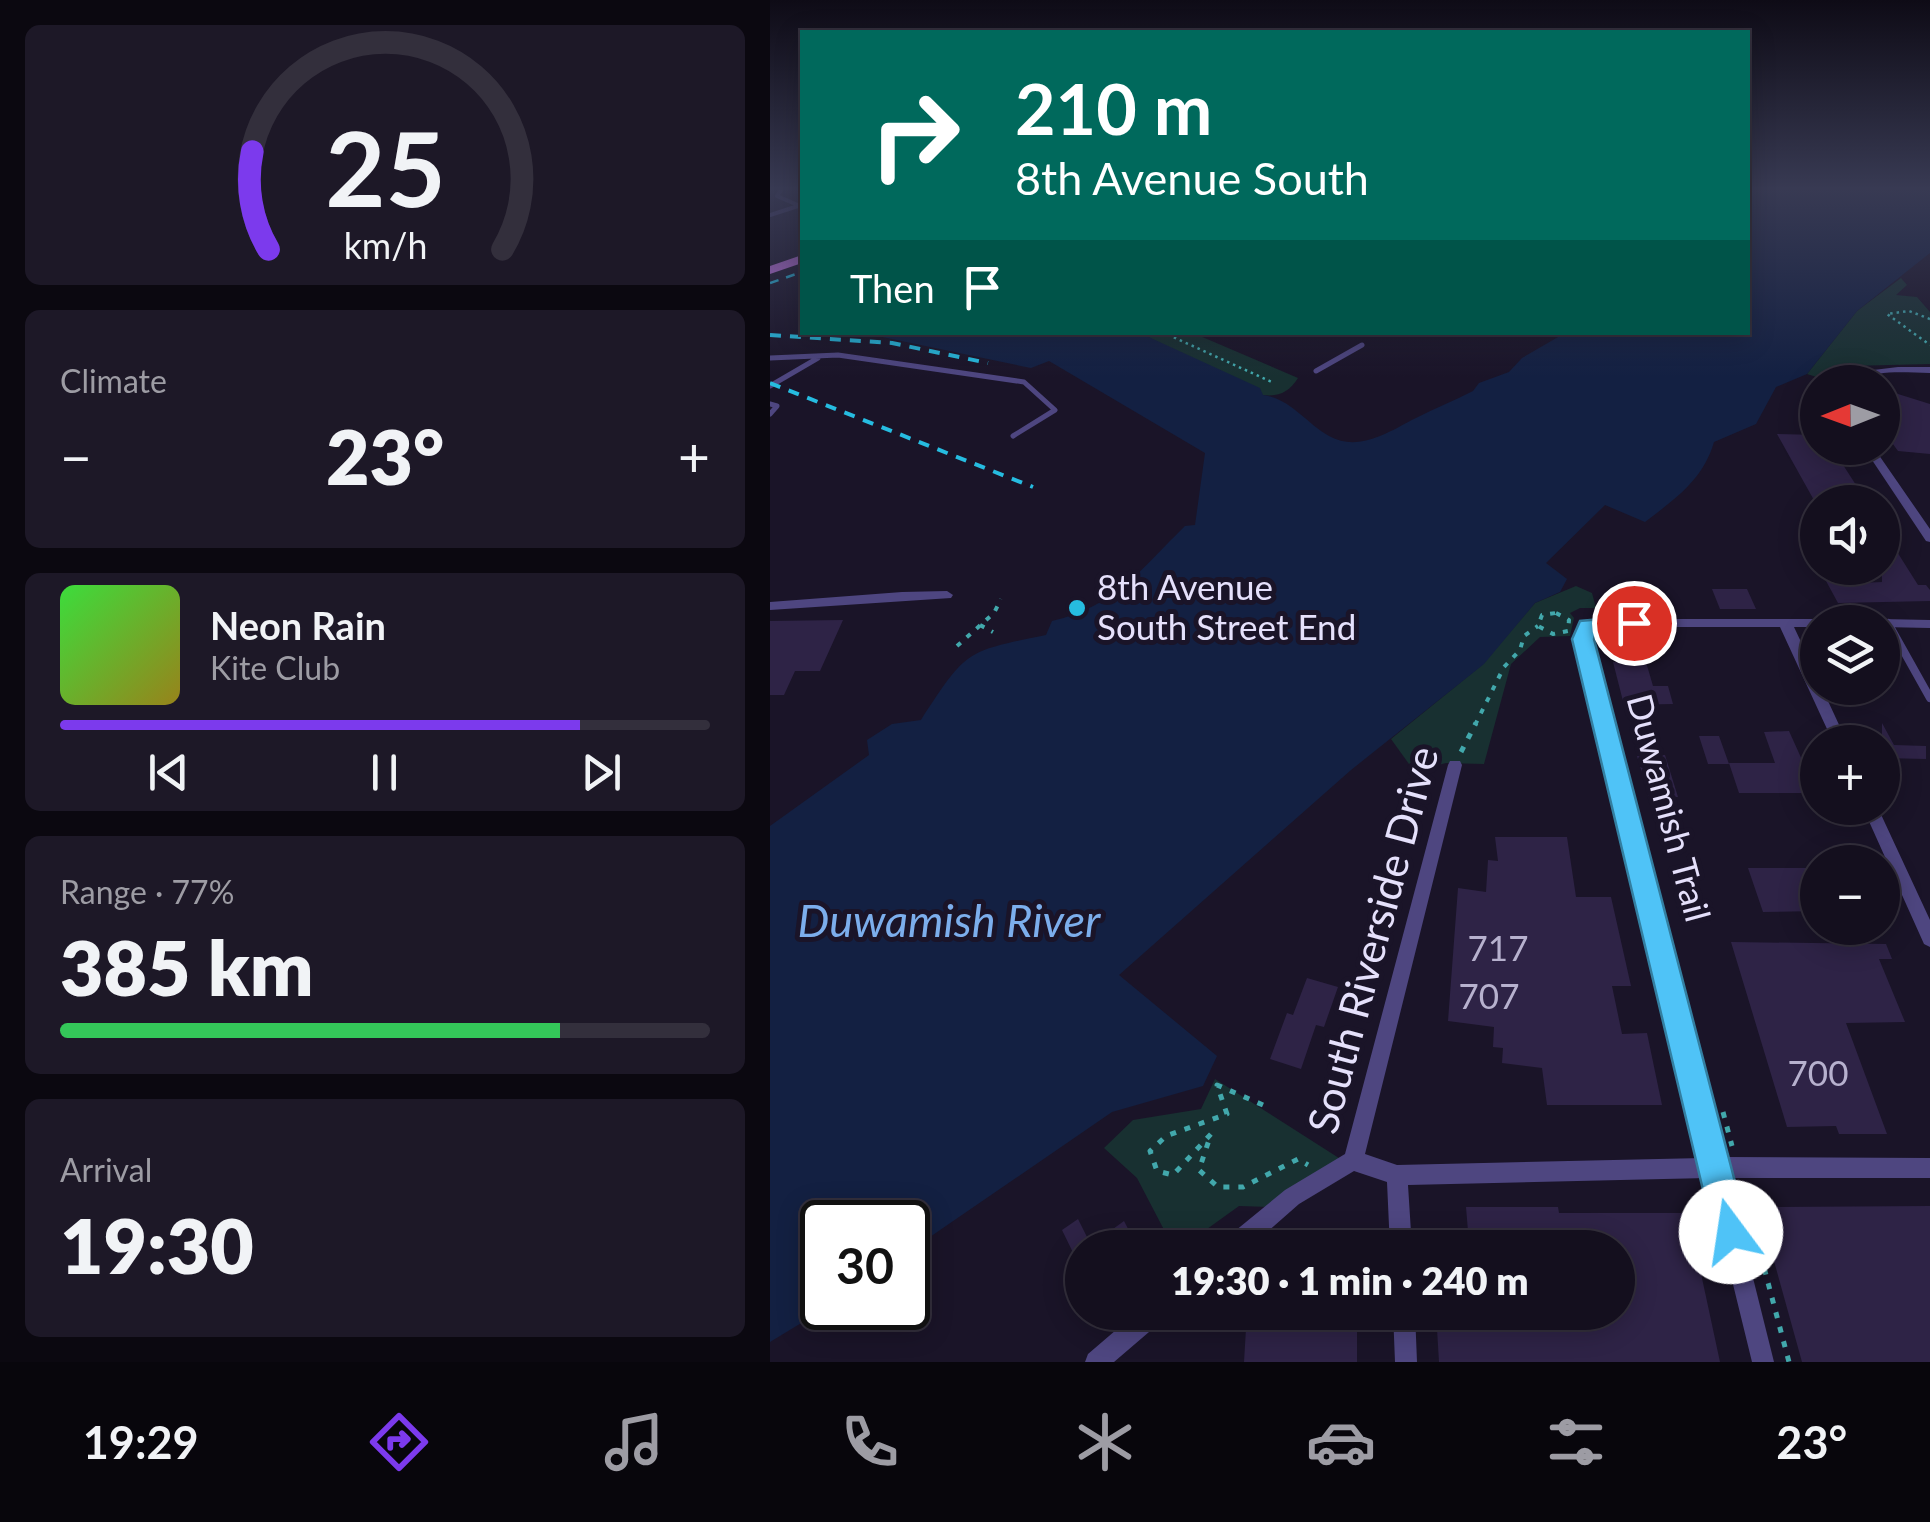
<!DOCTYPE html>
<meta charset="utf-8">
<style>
:root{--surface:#140f1e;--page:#1d1827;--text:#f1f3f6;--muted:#9d9ca4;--line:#332f3c;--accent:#7c3aed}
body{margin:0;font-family:Lato,sans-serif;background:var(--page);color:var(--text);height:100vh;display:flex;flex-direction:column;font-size:38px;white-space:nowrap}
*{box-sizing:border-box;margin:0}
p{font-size:32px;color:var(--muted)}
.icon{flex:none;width:55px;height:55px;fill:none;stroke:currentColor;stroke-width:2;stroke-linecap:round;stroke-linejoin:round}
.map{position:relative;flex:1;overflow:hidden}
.panel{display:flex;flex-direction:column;gap:25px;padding:25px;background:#0b0810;width:770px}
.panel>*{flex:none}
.guide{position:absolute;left:30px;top:30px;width:950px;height:305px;border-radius:0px;box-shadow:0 5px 25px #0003,0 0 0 2px var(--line);background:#00695c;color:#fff;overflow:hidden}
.needle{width:65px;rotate:269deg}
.tools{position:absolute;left:1030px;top:365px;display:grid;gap:20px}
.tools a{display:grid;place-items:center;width:100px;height:100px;border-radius:50%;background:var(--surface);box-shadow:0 5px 25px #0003,0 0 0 2px var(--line);font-size:50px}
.speed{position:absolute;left:30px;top:1200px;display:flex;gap:20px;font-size:50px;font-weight:700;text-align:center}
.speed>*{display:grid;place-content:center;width:130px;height:130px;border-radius:50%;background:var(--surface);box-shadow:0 5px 25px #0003,0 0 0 2px var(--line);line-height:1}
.speed .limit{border:5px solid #111;border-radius:15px;background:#fff;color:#111}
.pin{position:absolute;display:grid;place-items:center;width:85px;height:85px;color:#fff;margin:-42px;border:5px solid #fff;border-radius:50%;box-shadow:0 2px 10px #0007}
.me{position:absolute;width:110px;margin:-55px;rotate:346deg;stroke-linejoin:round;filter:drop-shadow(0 0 8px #0008)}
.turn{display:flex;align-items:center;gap:35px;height:210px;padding:0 50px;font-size:45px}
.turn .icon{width:130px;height:130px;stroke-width:2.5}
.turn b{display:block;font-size:70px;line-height:85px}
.then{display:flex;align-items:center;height:95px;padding:0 50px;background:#0003;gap:20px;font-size:38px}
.big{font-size:75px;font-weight:800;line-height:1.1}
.panel .tile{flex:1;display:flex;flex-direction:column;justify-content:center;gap:15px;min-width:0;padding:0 35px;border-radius:15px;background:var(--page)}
.panel .dial{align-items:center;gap:0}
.dial svg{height:260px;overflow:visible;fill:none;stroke:var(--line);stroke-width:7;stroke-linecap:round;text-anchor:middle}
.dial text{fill:var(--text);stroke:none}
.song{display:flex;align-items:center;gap:30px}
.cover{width:120px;height:120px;border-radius:15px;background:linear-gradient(135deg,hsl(120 70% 55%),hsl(50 70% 35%))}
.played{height:10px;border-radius:5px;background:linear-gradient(90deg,var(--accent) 80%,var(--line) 80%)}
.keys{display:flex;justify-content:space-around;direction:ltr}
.heat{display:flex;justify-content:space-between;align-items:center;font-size:55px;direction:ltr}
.charge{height:15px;border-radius:8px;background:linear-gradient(90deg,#34c759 77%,var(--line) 0)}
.trip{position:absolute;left:295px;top:1230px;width:570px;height:100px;border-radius:50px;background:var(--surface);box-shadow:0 5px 25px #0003,0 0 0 2px var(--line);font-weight:800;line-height:100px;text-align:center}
.dock{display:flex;height:160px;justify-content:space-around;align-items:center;background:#08060c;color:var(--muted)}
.dock .icon{width:70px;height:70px}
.dock .on{color:var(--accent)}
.dock b{font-size:45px;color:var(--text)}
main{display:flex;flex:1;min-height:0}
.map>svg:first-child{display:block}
.green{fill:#183031}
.water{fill:#132042}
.building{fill:#2e2346}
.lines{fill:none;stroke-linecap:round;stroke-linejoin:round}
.path-far2{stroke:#42a8ac;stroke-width:2.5;stroke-dasharray:2.5 4;stroke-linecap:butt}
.path-far1{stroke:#42a8ac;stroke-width:4;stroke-dasharray:5 8;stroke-linecap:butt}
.path{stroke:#42a8ac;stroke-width:5;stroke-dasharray:6 9;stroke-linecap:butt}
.service-far2{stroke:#4e4680;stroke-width:4}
.service-far1{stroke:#4e4680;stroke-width:5}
.service{stroke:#4e4680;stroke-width:8}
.minor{fill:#4e4680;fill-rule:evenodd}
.primary{fill:#cb76eb;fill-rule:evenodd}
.rail-far1{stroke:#26bce0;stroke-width:2.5;stroke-dasharray:9 8;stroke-linecap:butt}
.rail{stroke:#26bce0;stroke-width:4;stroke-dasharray:11 9;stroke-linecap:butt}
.route{fill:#4fc3f7;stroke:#337fa1;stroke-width:2.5}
.poi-dot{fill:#26bce0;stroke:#1a1428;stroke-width:4}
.labels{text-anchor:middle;stroke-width:10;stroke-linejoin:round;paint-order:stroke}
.poi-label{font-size:35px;fill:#e5e0fb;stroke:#1a1428;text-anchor:start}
.street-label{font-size:35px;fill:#e5e0fb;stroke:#1a1428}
.near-number-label{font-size:35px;fill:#b7b1ce}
.near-street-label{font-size:42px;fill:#e5e0fb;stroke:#1a1428}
.near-water-label{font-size:45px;font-style:italic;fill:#7caeec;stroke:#1a1428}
</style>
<main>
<section class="panel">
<div class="tile dial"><svg viewBox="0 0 100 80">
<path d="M14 69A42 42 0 1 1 86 69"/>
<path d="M14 69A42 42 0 0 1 9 39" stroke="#7c3aed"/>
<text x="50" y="56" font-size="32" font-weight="700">25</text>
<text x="50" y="72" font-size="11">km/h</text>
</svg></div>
<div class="tile"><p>Climate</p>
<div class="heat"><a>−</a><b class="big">23°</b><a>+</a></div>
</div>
<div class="tile">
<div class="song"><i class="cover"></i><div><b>Neon Rain</b><p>Kite Club</p></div></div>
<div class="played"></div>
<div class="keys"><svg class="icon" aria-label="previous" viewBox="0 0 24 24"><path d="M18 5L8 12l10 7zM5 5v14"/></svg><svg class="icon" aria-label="pause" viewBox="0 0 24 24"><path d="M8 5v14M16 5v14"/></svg><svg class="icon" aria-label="next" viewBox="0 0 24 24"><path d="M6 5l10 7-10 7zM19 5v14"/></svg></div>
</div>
<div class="tile"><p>Range · 77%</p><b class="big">385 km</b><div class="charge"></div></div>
<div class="tile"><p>Arrival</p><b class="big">19:30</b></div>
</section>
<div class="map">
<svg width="1160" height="1362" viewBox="0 0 1160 1362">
<rect width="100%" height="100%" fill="#1a1428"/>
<path class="green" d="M1131,278L1137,285L1126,295L1147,297L1160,312V364L1079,366L1062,382L1037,374L1087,311Z
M370,333H423L528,378C519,392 509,397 493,395Z
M806,586L822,593L826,608H810L800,613L804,618L800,636L770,637L741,664L714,764L676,763L644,771L621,739L712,665L765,603Z
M445,1079L572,1160L500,1207L469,1206L412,1247H403L367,1178L334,1148L363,1120L431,1109Z"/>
<path class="water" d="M978,187H1160V253L1087,311L1037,374L1006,387L986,424L944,442C933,480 905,499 875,522L835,505L776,563L797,579L790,592L765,603L714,664L581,770L349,975L447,1056L433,1086L342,1112L138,1252V1222H52V1308H56L0,1342V826L99,755L97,740L122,724L151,720C197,650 194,652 276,635L282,621C346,606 370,570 415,526L425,525L435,453L279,361L261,368L93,333H370L490,388L493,395C521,399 535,422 559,436C589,453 620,431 646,418C665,408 684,401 703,391L709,383L739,372L752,358L795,333L978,332Z"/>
<path class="building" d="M1112,389L1160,404V454L1128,451L1112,429Z
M1007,434L1048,435V454H1066L1097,502H1045Z
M1112,528L1148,585H1156L1160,590V601L1068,603L1049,568H1081L1090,583L1112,582Z
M942,589H977L986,609H950Z
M73,620L50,671H25L14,695H0V621Z
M843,662H876L883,686H898L903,704L854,705Z
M1112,723L1124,745L1156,746V759L1112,758Z
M1019,731L1047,793H969L959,763H1005L994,732Z
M929,736H949L959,764H938Z
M895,755L908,797H879L867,756Z
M725,837H797L806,897H841L861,986H842L852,1034L877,1033L892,1105H777L772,1068L732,1063L733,1048L723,1047L724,1027L678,1021L688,888L716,892L718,860L728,861Z
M978,868H1048V911L993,912Z
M961,942L1116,944L1122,959H1109L1135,1022L1076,1023L1117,1134H1069L1066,1126L1017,1127Z
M537,978L568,987L554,1027L546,1025L531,1069L500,1059L517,1013L523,1015Z
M1160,1206V1362H1032L989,1207Z
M696,1207H788L789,1213H918L950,1362H669L666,1312H848V1248H666L665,1231H698Z
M308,1219L321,1245L354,1221L368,1248H312V1271L292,1230Z
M477,1312H587V1362H474Z"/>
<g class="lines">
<path class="path-far2" d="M1160,319L1139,311L1117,314L1160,345
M392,332L504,383"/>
<path class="path-far1" d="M786,613L799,620L798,631L783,634L768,626L772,615Z
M210,625L223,632
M187,646L224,613L231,599
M705,725L734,667L750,650L754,636L768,626"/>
<path class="path" d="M691,752L706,723
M493,1105L447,1085L457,1114L396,1136L380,1151L387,1171L403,1175L441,1134L429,1170L448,1187H473L528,1159L538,1165
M953,1112L962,1146
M972,1185L982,1202L978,1207L1019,1362"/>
<path class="service-far2" d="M13,187L7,196L30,206
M0,215L28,206"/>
<path class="service-far1" d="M0,358L68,355L254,382L285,410L243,436
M546,371L592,345
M0,386L48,358
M0,404L7,406L0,414"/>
<path class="service" d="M1118,623L1160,698"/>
<path class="minor" d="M1128,367H1160V373C1143,373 1125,371 1108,374C1096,376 1087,383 1075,382L1095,371Z
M1094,448H1104L1160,529V542L1156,541Z
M177,591L183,595L181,598L0,610V602L132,592Z
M832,619H1048L1054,622H1048V627H1024L1048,678V688H1052L1077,742H1063L1010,627H832L821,629L820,632L953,1157L1160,1158V1178H958L1004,1362H982L937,1178L638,1185L642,1248H620L617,1182L584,1171L529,1204L479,1248H452L454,1240L515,1190L575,1154L678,765L680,761H690L692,765L595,1154L627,1165L933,1158L806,632L812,623Z
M1112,619L1160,620V628L1112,627V622H1106Z
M1093,808H1108L1160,920V947L1154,944Z
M367,1312H396L393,1320L344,1362H315L318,1354Z
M623,1312H645L647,1362H625Z"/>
<path class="primary" d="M32,255V263L0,274V266Z"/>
<path class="rail-far1" d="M0,283L32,272"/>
<path class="rail" d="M0,335L122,343L218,363
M0,383L263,487"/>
</g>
<linearGradient id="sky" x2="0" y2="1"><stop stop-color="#0e0b16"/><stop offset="0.5" stop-color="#383a53"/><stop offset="1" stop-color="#383a53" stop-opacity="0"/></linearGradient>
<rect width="1160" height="377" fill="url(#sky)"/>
<path class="route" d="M864,616L872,618L875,623L872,628L826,633L824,639L978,1232L973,1245L961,1250L948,1245L943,1232L802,639L810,621Z"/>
<circle class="poi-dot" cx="307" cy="608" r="10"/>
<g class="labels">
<g class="poi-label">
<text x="327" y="600">8th Avenue<tspan x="327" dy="40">South Street End</tspan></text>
</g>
<g class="street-label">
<text transform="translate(898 808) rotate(75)" y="12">Duwamish Trail</text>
</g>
<g class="near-number-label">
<text x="728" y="961">717</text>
<text x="719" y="1009">707</text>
<text x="1048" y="1086">700</text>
</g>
<g class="near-street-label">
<text transform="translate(603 940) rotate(-75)" y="15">South Riverside Drive</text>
</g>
<g class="near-water-label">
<text x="179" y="937">Duwamish River</text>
</g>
</g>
</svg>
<div class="tools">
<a><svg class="needle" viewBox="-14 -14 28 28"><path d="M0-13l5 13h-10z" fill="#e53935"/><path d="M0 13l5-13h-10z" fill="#9d9ca4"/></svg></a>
<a><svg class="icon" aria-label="sound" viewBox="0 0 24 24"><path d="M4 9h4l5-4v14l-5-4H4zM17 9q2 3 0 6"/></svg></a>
<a><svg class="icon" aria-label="layers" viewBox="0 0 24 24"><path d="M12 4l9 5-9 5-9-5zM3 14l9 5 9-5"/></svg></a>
<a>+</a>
<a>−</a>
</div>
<div class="speed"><div class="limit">30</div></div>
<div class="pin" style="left:864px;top:623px;background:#d93025"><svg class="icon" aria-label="arrive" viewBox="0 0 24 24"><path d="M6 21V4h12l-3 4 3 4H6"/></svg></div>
<svg class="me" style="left:961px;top:1232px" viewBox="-20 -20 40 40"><circle r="19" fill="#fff"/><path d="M0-13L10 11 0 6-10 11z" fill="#4fc3f7"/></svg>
<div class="trip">19:30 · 1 min · 240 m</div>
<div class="guide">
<div class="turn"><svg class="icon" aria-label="right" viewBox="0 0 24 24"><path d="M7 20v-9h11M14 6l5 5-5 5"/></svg><div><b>210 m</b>8th Avenue South</div></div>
<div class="then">Then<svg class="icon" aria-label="arrive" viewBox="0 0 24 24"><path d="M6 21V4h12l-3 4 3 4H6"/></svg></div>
</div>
</div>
</main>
<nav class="dock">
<b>19:29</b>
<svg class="icon on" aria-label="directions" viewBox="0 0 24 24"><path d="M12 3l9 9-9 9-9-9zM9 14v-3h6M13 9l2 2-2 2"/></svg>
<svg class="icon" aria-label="music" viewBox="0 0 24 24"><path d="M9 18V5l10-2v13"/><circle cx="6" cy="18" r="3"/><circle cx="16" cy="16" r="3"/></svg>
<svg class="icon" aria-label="phone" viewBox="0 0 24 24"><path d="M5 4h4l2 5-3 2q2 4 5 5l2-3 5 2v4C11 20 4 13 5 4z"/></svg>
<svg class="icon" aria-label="climate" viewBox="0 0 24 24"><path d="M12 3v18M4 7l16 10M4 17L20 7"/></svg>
<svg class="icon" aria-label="car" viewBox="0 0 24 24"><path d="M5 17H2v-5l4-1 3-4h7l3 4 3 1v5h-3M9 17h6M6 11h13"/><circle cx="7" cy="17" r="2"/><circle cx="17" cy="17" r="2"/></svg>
<svg class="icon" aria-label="filters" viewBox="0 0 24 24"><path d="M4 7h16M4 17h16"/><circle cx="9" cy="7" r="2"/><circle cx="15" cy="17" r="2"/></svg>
<b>23°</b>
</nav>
